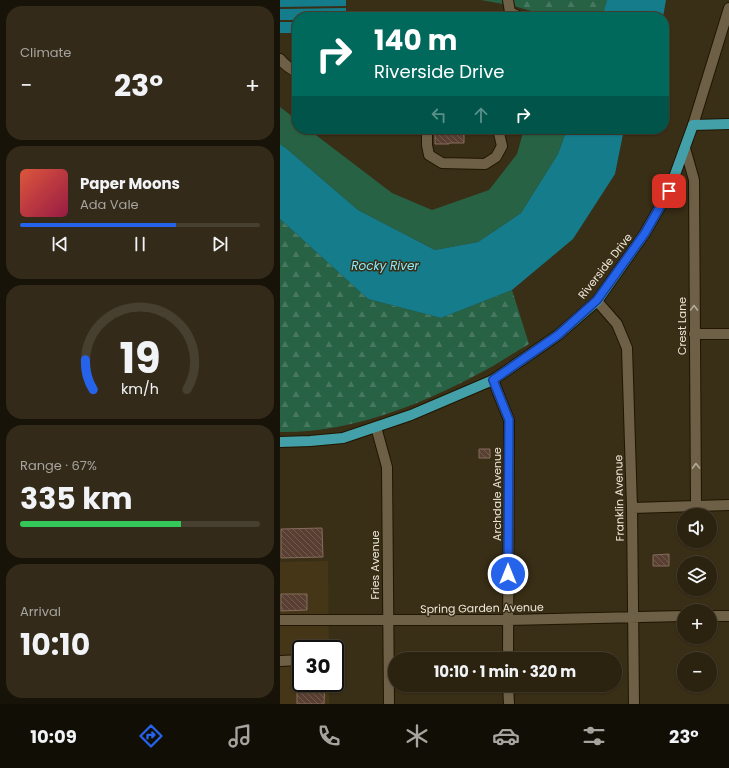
<!DOCTYPE html>
<meta charset="utf-8">
<style>
:root{--surface:#2b2210;--page:#332a19;--text:#f1f3f6;--muted:#a6a49f;--line:#473f30;--accent:#2563eb}
body{margin:0;font-family:Poppins,sans-serif;background:var(--page);color:var(--text);height:100vh;display:flex;flex-direction:column;font-size:15px;white-space:nowrap}
*{box-sizing:border-box;margin:0}
p{font-size:13px;color:var(--muted)}
.icon{flex:none;width:22px;height:22px;fill:none;stroke:currentColor;stroke-width:2;stroke-linecap:round;stroke-linejoin:round}
.map{position:relative;flex:1;overflow:hidden}
.panel{display:flex;flex-direction:column;gap:6px;padding:6px;background:#181309;width:280px}
.panel>*{flex:none}
.banner{position:absolute;left:12px;top:12px;width:377px;height:122px;border-radius:16px;box-shadow:0 1px 3px #0004,0 0 0 1px var(--line);background:#00695c;color:#fff;overflow:hidden}
.buttons{position:absolute;left:397px;top:508px;display:grid;gap:8px}
.buttons a{display:grid;place-items:center;width:40px;height:40px;border-radius:50%;background:var(--surface);box-shadow:0 1px 3px #0004,0 0 0 1px var(--line);font-size:20px}
.speed{position:absolute;left:12px;top:640px;display:flex;gap:8px;font-size:20px;font-weight:700;text-align:center}
.speed>*{display:grid;place-content:center;width:52px;height:52px;border-radius:50%;background:var(--surface);box-shadow:0 1px 3px #0004,0 0 0 1px var(--line);line-height:1}
.speed .limit{border:2px solid #111;border-radius:6px;background:#fff;color:#111}
.pin{position:absolute;display:grid;place-items:center;width:34px;height:34px;color:#fff;margin:-17px;border-radius:8px;box-shadow:0 2px 6px #0006}
.me{position:absolute;width:44px;margin:-22px;rotate:0deg;stroke-linejoin:round;filter:drop-shadow(0 0 3px #0008)}
.turn{display:flex;align-items:center;gap:14px;height:84px;padding:0 16px;font-size:18px}
.turn .icon{width:52px;height:52px;stroke-width:2.5}
.turn b{display:block;font-size:28px;line-height:34px}
.lanes{display:flex;align-items:center;height:38px;padding:0 16px;background:#0003;justify-content:center;gap:20px;direction:ltr}
.lanes .off{opacity:.35}
.big{font-size:30px;font-weight:700;line-height:1.1}
.panel .widget{flex:1;display:flex;flex-direction:column;justify-content:center;gap:6px;min-width:0;padding:0 14px;border-radius:16px;background:var(--page)}
.panel .dial{align-items:center;gap:0}
.dial svg{height:104px;overflow:visible;fill:none;stroke:var(--line);stroke-width:7;stroke-linecap:round;text-anchor:middle}
.dial text{fill:var(--text);stroke:none}
.song{display:flex;align-items:center;gap:12px}
.cover{width:48px;height:48px;border-radius:6px;background:linear-gradient(135deg,hsl(10 70% 55%),hsl(340 70% 35%))}
.played{height:4px;border-radius:2px;background:linear-gradient(90deg,var(--accent) 65%,var(--line) 65%)}
.keys{display:flex;justify-content:space-around;direction:ltr}
.heat{display:flex;justify-content:space-between;align-items:center;font-size:22px;direction:ltr}
.charge{height:6px;border-radius:3px;background:linear-gradient(90deg,#34c759 67%,var(--line) 0)}
.trip{position:absolute;left:108px;top:652px;width:234px;height:40px;border-radius:20px;background:var(--surface);box-shadow:0 1px 3px #0004,0 0 0 1px var(--line);font-weight:700;line-height:40px;text-align:center}
.tab-bar{display:flex;height:64px;justify-content:space-around;align-items:center;background:#110e06;color:var(--muted)}
.tab-bar .icon{width:28px;height:28px}
.tab-bar .active{color:var(--accent)}
.tab-bar b{font-size:18px;color:var(--text)}
main{display:flex;flex:1;min-height:0}
.map>svg:first-child{display:block}
.built{fill:#453617}
.grass{fill:#276245}
.forest{fill:url(#forest-firs)}
.water{fill:#157c8b}
.building{fill:url(#building-back-hatch);stroke:#866c5c}
.lines{fill:none;stroke-linecap:round;stroke-linejoin:round}
.minor-casing{stroke:#201601;stroke-width:12}
.major-casing{stroke:#201601;stroke-width:12}
.minor{stroke:#6d6047;stroke-width:10}
.major{stroke:#43a0a9;stroke-width:10}
.oneway{stroke:#b3aa97}
.route-casing{stroke:#184099;stroke-width:10}
.route{stroke:#2563eb;stroke-width:7}
.labels{text-anchor:middle;stroke-width:3;stroke-linejoin:round;paint-order:stroke}
.street-label{font-size:11px;fill:#ede6d8;stroke:#392e16}
.water-label{font-size:12px;font-style:italic;fill:#89eafc;stroke:#392e16}
</style>
<main>
<section class="panel">
<div class="widget"><p>Climate</p>
<div class="heat"><a>−</a><b class="big">23°</b><a>+</a></div>
</div>
<div class="widget">
<div class="song"><i class="cover"></i><div><b>Paper Moons</b><p>Ada Vale</p></div></div>
<div class="played"></div>
<div class="keys"><svg class="icon" aria-label="previous" viewBox="0 0 24 24"><path d="M18 5L8 12l10 7zM5 5v14"/></svg><svg class="icon" aria-label="pause" viewBox="0 0 24 24"><path d="M8 5v14M16 5v14"/></svg><svg class="icon" aria-label="next" viewBox="0 0 24 24"><path d="M6 5l10 7-10 7zM19 5v14"/></svg></div>
</div>
<div class="widget dial"><svg viewBox="0 0 100 80">
<path d="M14 69A42 42 0 1 1 86 69"/>
<path d="M14 69A42 42 0 0 1 8 46" stroke="#2563eb"/>
<text x="50" y="56" font-size="32" font-weight="700">19</text>
<text x="50" y="72" font-size="11">km/h</text>
</svg></div>
<div class="widget"><p>Range · 67%</p><b class="big">335 km</b><div class="charge"></div></div>
<div class="widget"><p>Arrival</p><b class="big">10:10</b></div>
</section>
<div class="map">
<svg width="449" height="704" viewBox="0 0 449 704">
<defs>
<pattern id="forest-firs" width="22" height="20" patternUnits="userSpaceOnUse"><rect width="22" height="20" fill="#276245"/><path d="M5 1l3.5 6h-7zM16 11l3.5 6h-7z" fill="#47785f"/></pattern>
<pattern id="building-back-hatch" width="6" height="6" patternUnits="userSpaceOnUse"><rect width="6" height="6" fill="#583f31"/><path d="M-1 5l2 2M0 0l6 6M5-1l2 2" fill="none" stroke="#705b4e"/></pattern>
</defs>
<rect width="100%" height="100%" fill="#392e16"/>
<path class="built" d="M48,561L49,649H21V683H49V704H0V562Z"/>
<path class="grass" d="M0,107L17,120V129H28L112,193L152,210L209,190L237,154L244,129H287L278,154L241,213L198,242L155,250L78,210L7,149L0,144Z"/>
<path class="forest" d="M201,0H327L322,17H272L234,6Z
M0,219L88,299L161,318L232,290L249,344C237,351 225,359 213,366C148,402 75,433 0,432Z"/>
<path class="water" d="M0,0H66V6L0,7Z
M327,0H386L383,17H322Z
M66,8V17H17V20H0V9Z
M0,22H17V33H0Z
M287,129H344L335,174L293,239L232,290L161,318L88,299L0,219V144L7,149L78,210L155,250L198,242L241,213L278,154Z"/>
<path class="building" d="M155,129H184V143H169V144H155Z
M199,449H210V458H199Z
M42,528L43,557L1,558V529Z
M389,554V566H373V555Z
M1,594H27V610L1,611Z
M17,683H45L44,704H17Z"/>
<g class="lines">
<defs>
<path id="minor" d="M228,0L230,12L240,17
M0,59C5,65 10,69 17,72
M413,125L449,8
M147,129V145L149,155L162,163L205,164L216,157L222,146L218,129
M405,148L414,180L416,505
M317,301L337,324L347,348L352,508L354,704
M414,334H449
M213,380L229,420L228,659
M96,427L107,467L109,704
M352,508L449,505
M430,616H449
M0,620H228L404,616
M0,661L21,660
M228,685L229,704"/>
<path id="major" d="M0,442L30,441L63,438L131,415L213,380L278,335L317,301L365,233L389,191L413,125L449,124"/>
</defs>
<use href="#minor" class="minor-casing"/>
<use href="#major" class="major-casing"/>
<use href="#minor" class="minor"/>
<use href="#major" class="major"/>
</g>
<defs><path id="oneway-chevron" d="M-2-3.5L2.5 0L-2 3.5" fill="none" stroke-width="1.6" stroke-linecap="round" stroke-linejoin="round"/></defs>
<g class="oneway">
<use href="#oneway-chevron" transform="translate(414 308) rotate(-90)"/>
<use href="#oneway-chevron" transform="translate(416 466) rotate(-91)"/>
</g>
<g class="lines">
<defs>
<path id="route" d="M228,574L229,420L213,380L278,335L317,300L365,233L389,191"/>
</defs>
<use href="#route" class="route-casing"/>
<use href="#route" class="route"/>
</g>
<g class="labels">
<g class="street-label">
<text transform="translate(325 266) rotate(-52)" y="4">Riverside Drive</text>
<text transform="translate(402 326) rotate(-90)" y="4">Crest Lane</text>
<text transform="translate(217 494) rotate(-90)" y="4">Archdale Avenue</text>
<text transform="translate(339 498) rotate(-91)" y="4">Franklin Avenue</text>
<text transform="translate(95 565) rotate(-90)" y="4">Fries Avenue</text>
<text transform="translate(202 608) rotate(-1)" y="4">Spring Garden Avenue</text>
</g>
<g class="water-label">
<text x="105" y="270">Rocky River</text>
</g>
</g>
</svg>
<div class="buttons">
<a><svg class="icon" aria-label="sound" viewBox="0 0 24 24"><path d="M4 9h4l5-4v14l-5-4H4zM17 9q2 3 0 6"/></svg></a>
<a><svg class="icon" aria-label="layers" viewBox="0 0 24 24"><path d="M12 4l9 5-9 5-9-5zM3 14l9 5 9-5"/></svg></a>
<a>+</a>
<a>−</a>
</div>
<div class="speed"><div class="limit">30</div></div>
<div class="pin" style="left:389px;top:191px;background:#d93025"><svg class="icon" aria-label="arrive" viewBox="0 0 24 24"><path d="M6 21V4h12l-3 4 3 4H6"/></svg></div>
<svg class="me" style="left:228px;top:574px" viewBox="-20 -20 40 40"><circle r="17" fill="#2563eb" stroke="#fff" stroke-width="3"/><path d="M0-11L8 9 0 5-8 9z" fill="#fff"/></svg>
<div class="trip">10:10 · 1 min · 320 m</div>
<div class="banner">
<div class="turn"><svg class="icon" aria-label="right" viewBox="0 0 24 24"><path d="M7 20v-9h11M14 6l5 5-5 5"/></svg><div><b>140 m</b>Riverside Drive</div></div>
<div class="lanes"><svg class="icon off" aria-label="left" viewBox="0 0 24 24"><path d="M17 20v-9H6M10 6l-5 5 5 5"/></svg><svg class="icon off" aria-label="ahead" viewBox="0 0 24 24"><path d="M12 20V5M6 11l6-6 6 6"/></svg><svg class="icon" aria-label="right" viewBox="0 0 24 24"><path d="M7 20v-9h11M14 6l5 5-5 5"/></svg></div>
</div>
</div>
</main>
<nav class="tab-bar">
<b>10:09</b>
<svg class="icon active" aria-label="directions" viewBox="0 0 24 24"><path d="M12 3l9 9-9 9-9-9zM9 14v-3h6M13 9l2 2-2 2"/></svg>
<svg class="icon" aria-label="music" viewBox="0 0 24 24"><path d="M9 18V5l10-2v13"/><circle cx="6" cy="18" r="3"/><circle cx="16" cy="16" r="3"/></svg>
<svg class="icon" aria-label="phone" viewBox="0 0 24 24"><path d="M5 4h4l2 5-3 2q2 4 5 5l2-3 5 2v4C11 20 4 13 5 4z"/></svg>
<svg class="icon" aria-label="climate" viewBox="0 0 24 24"><path d="M12 3v18M4 7l16 10M4 17L20 7"/></svg>
<svg class="icon" aria-label="car" viewBox="0 0 24 24"><path d="M5 17H2v-5l4-1 3-4h7l3 4 3 1v5h-3M9 17h6M6 11h13"/><circle cx="7" cy="17" r="2"/><circle cx="17" cy="17" r="2"/></svg>
<svg class="icon" aria-label="filters" viewBox="0 0 24 24"><path d="M4 7h16M4 17h16"/><circle cx="9" cy="7" r="2"/><circle cx="15" cy="17" r="2"/></svg>
<b>23°</b>
</nav>
